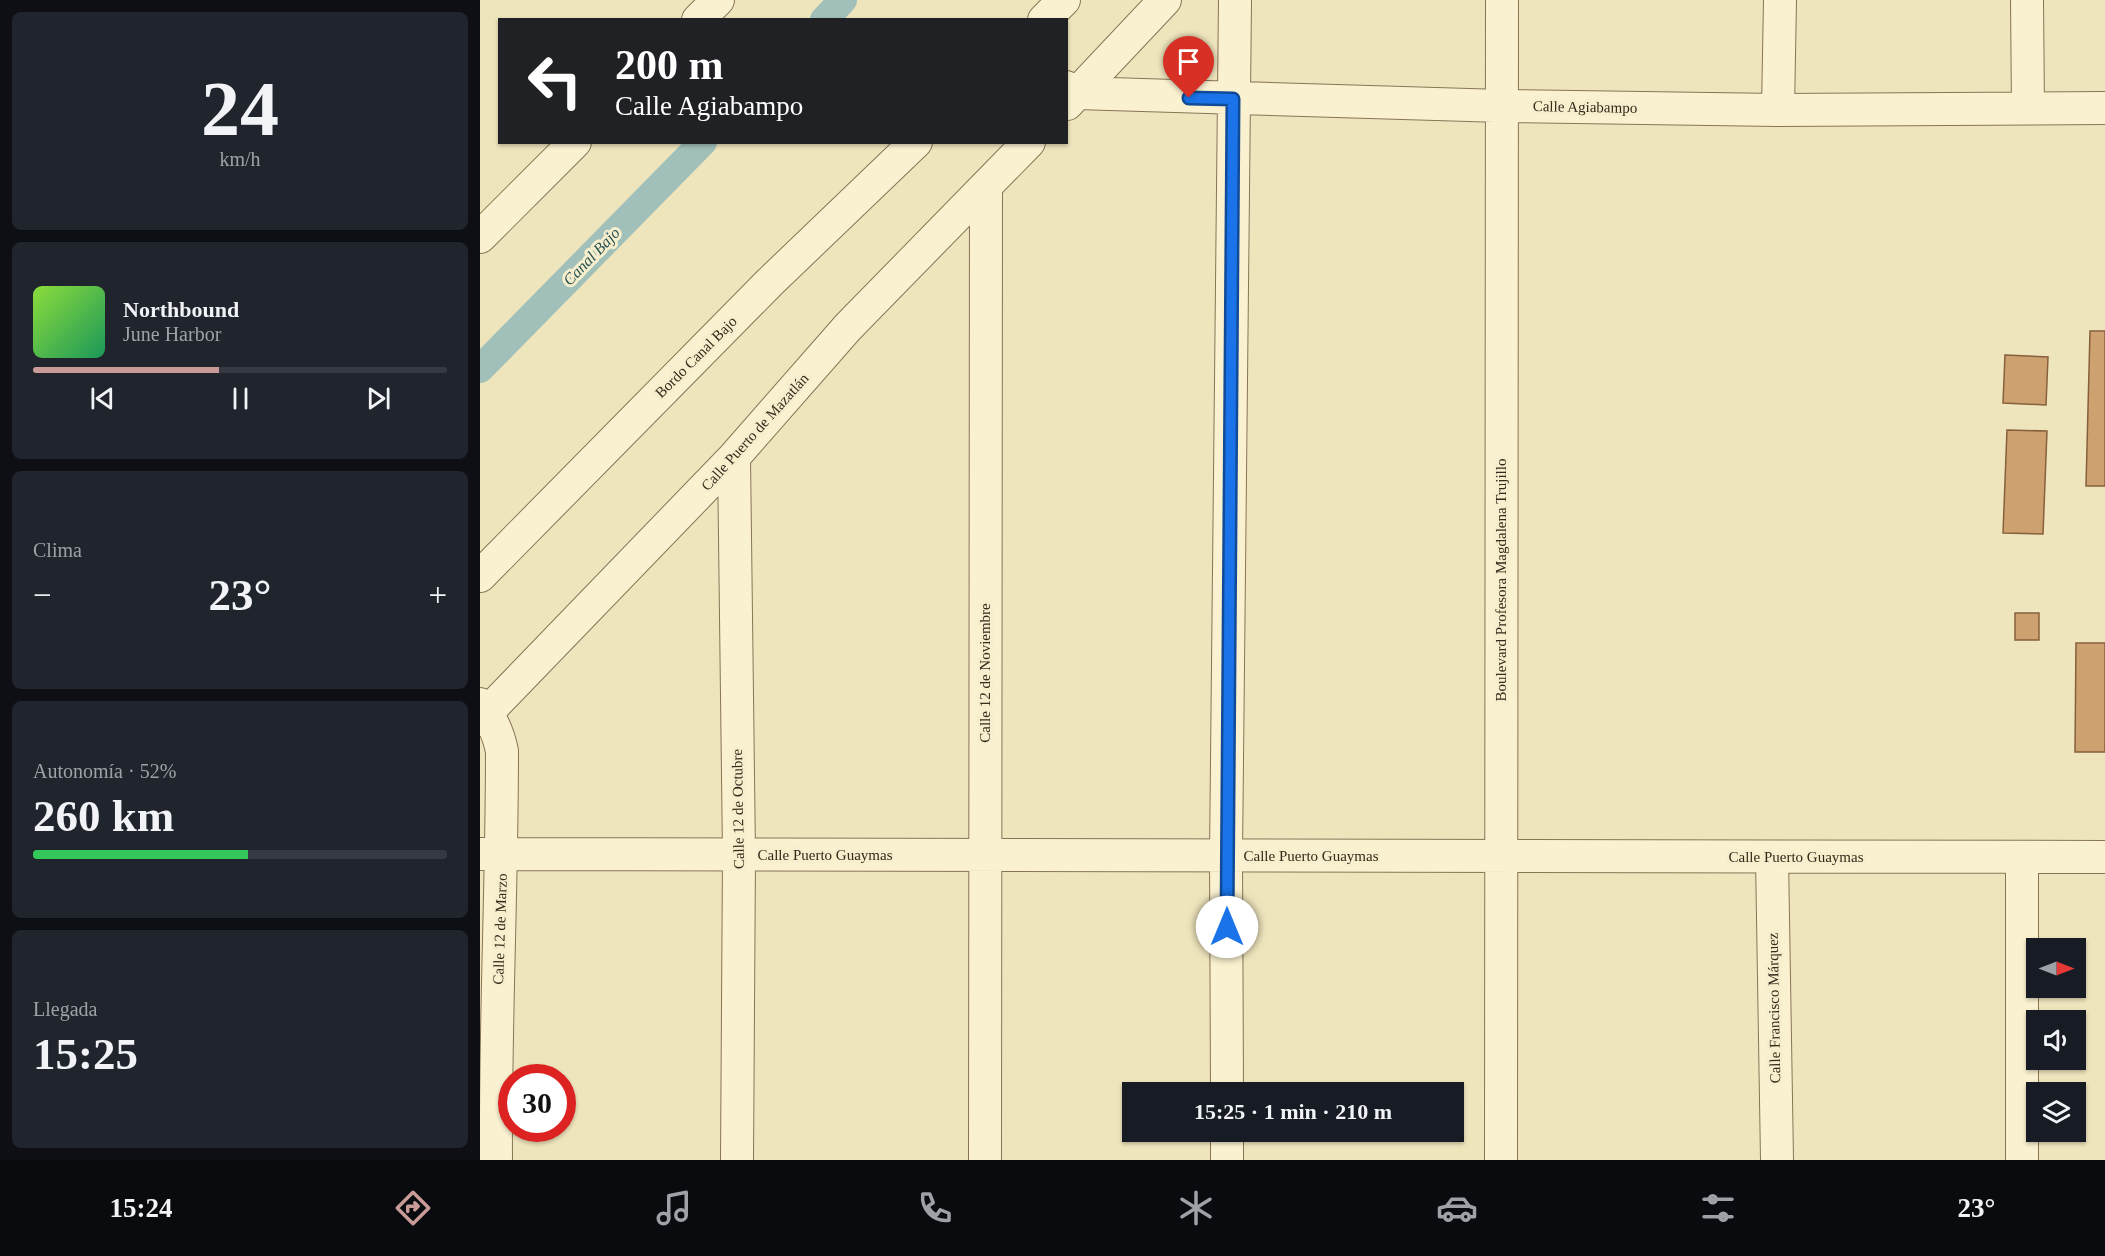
<!DOCTYPE html>
<html lang="es">
<meta charset="utf-8">
<style>
:root{--surface:#171b24;--page:#20242c;--text:#f1f3f6;--muted:#9ea1a6;--line:#363941;--accent:#c89b98}
body{margin:0;font-family:Georgia,serif;background:var(--page);color:var(--text);height:100vh;display:flex;flex-direction:column;font-size:22px;white-space:nowrap}
*{box-sizing:border-box;margin:0}
p{font-size:20px;color:var(--muted)}
.icon{flex:none;width:33px;height:33px;fill:none;stroke:currentColor;stroke-width:2;stroke-linecap:round;stroke-linejoin:round}
.map{position:relative;flex:1;overflow:hidden}
.side{display:flex;flex-direction:column;gap:12px;padding:12px;background:#0d0f14;width:480px}
.side>*{flex:none}
.banner{position:absolute;left:18px;top:18px;width:570px;height:126px;border-radius:0px;box-shadow:0 2px 4px #0004;background:#202124;color:#fff;overflow:hidden}
.needle{width:39px;rotate:90deg}
.controls{position:absolute;left:1546px;top:938px;display:grid;gap:12px}
.controls a{display:grid;place-items:center;width:60px;height:60px;border-radius:0px;background:var(--surface);box-shadow:0 2px 4px #0004;font-size:30px}
.speed{position:absolute;left:18px;top:1064px;display:flex;gap:12px;font-size:30px;font-weight:700;text-align:center}
.speed>*{display:grid;place-content:center;width:78px;height:78px;border-radius:50%;background:var(--surface);box-shadow:0 2px 4px #0004;line-height:1}
.speed .limit{border:9px solid #d22;background:#fff;color:#111}
.pin{position:absolute;display:grid;place-items:center;width:51px;height:51px;color:#fff;margin:-62px -26px;border-radius:50% 50% 50% 0;rotate:-45deg;box-shadow:0 0 6px #0007}
.pin .icon{rotate:45deg}
.me{position:absolute;width:66px;margin:-33px;rotate:0deg;stroke-linejoin:round;filter:drop-shadow(0 0 4px #0008)}
.turn{display:flex;align-items:center;gap:21px;height:126px;padding:0 18px;font-size:27px}
.turn .icon{width:78px;height:78px;stroke-width:2.5}
.turn b{display:block;font-size:42px;line-height:51px}
.big{font-size:45px;font-weight:600;line-height:1.1}
.side .card{flex:1;display:flex;flex-direction:column;justify-content:center;gap:9px;min-width:0;padding:0 21px;border-radius:9px;background:var(--page)}
.side .dial{align-items:center;gap:0}
.dial b{font-size:78px;line-height:1}
.song{display:flex;align-items:center;gap:18px}
.cover{width:72px;height:72px;border-radius:9px;background:linear-gradient(135deg,hsl(90 70% 55%),hsl(150 70% 35%))}
.played{height:6px;border-radius:3px;background:linear-gradient(90deg,var(--accent) 45%,var(--line) 45%)}
.keys{display:flex;justify-content:space-around;direction:ltr}
.heat{display:flex;justify-content:space-between;align-items:center;font-size:33px;direction:ltr}
.charge{height:9px;border-radius:4px;background:linear-gradient(90deg,#34c759 52%,var(--line) 0)}
.trip{position:absolute;left:642px;top:1082px;width:342px;height:60px;border-radius:0px;background:var(--surface);box-shadow:0 2px 4px #0004;font-weight:600;line-height:60px;text-align:center}
.dock{display:flex;height:96px;justify-content:space-around;align-items:center;background:#090b0e;color:var(--muted)}
.dock .icon{width:42px;height:42px}
.dock .on{color:var(--accent)}
.dock b{font-size:27px;color:var(--text)}
main{display:flex;flex:1;min-height:0}
.map>svg:first-child{display:block}
.lines{fill:none;stroke-linecap:round;stroke-linejoin:round}
.canal{stroke:#a1c0ba;stroke-width:28}
.building{fill:#cea171;stroke:#86603b;stroke-width:1.5}
.minor-casing{stroke:#877556;stroke-width:34}
.minor{stroke:#faf1d0;stroke-width:32}
.route-casing{stroke:#114b97;stroke-width:15}
.route{stroke:#1a73e8;stroke-width:10}
.labels{text-anchor:middle;stroke-width:6;stroke-linejoin:round;paint-order:stroke}
.street-label{font-size:15px;fill:#352a1b;stroke:#f6eecc}
.water-label{font-size:16px;font-style:italic;fill:#295456;stroke:#f6eecc}
</style>
<main>
<section class="side">
<div class="card dial"><b>24</b><p>km/h</p></div>
<div class="card">
<div class="song"><i class="cover"></i><div><b>Northbound</b><p>June Harbor</p></div></div>
<div class="played"></div>
<div class="keys"><svg class="icon" aria-label="previous" viewBox="0 0 24 24"><path d="M18 5L8 12l10 7zM5 5v14"/></svg><svg class="icon" aria-label="pause" viewBox="0 0 24 24"><path d="M8 5v14M16 5v14"/></svg><svg class="icon" aria-label="next" viewBox="0 0 24 24"><path d="M6 5l10 7-10 7zM19 5v14"/></svg></div>
</div>
<div class="card"><p>Clima</p>
<div class="heat"><a>−</a><b class="big">23°</b><a>+</a></div>
</div>
<div class="card"><p>Autonomía · 52%</p><b class="big">260 km</b><div class="charge"></div></div>
<div class="card"><p>Llegada</p><b class="big">15:25</b></div>
</section>
<div class="map">
<svg width="1625" height="1160" viewBox="0 0 1625 1160">
<rect width="100%" height="100%" fill="#efe5bd"/>
<g class="lines">
<path class="canal" d="M344,20L363,0
M0,369L223,142"/>
</g>
<path class="building" d="M1610,331H1625V486H1606Z
M1525,355L1568,357L1566,405L1523,403Z
M1527,430L1567,431L1563,534L1523,533Z
M1535,613H1559V640H1535Z
M1596,643H1625V752H1595Z"/>
<g class="lines">
<defs>
<path id="minor" d="M1547,0L1548,108
M218,20L238,0
M564,20L584,0
M586,87L597,93L1022,106L1298,110L1625,108
M587,104L685,0
M1298,110L1300,0
M0,237L95,142
M254,457L259,855L257,1160
M0,576L290,282L436,142
M0,704C12,720 18,732 22,751C22,887 15,1024 16,1160
M0,720L254,457L368,327L549,142
M0,854L1625,857
M1292,857L1297,1160
M747,1092L746,856L755,0
M747,1131V1160
M505,1160L506,186
M1021,1160L1022,0
M1542,1160V857"/>
</defs>
<use href="#minor" class="minor-casing"/>
<use href="#minor" class="minor"/>
</g>
<g class="lines">
<defs>
<path id="route" d="M709,98L753,99L747,927"/>
</defs>
<use href="#route" class="route-casing"/>
<use href="#route" class="route"/>
</g>
<g class="labels">
<g class="street-label">
<text transform="translate(1105 107) rotate(1)" y="5">Calle Agiabampo</text>
<text transform="translate(216 357) rotate(-45)" y="5">Bordo Canal Bajo</text>
<text transform="translate(275 432) rotate(-48)" y="5">Calle Puerto de Mazatlán</text>
<text transform="translate(1021 580) rotate(-90)" y="5">Boulevard Profesora Magdalena Trujillo</text>
<text transform="translate(505 673) rotate(-90)" y="5">Calle 12 de Noviembre</text>
<text transform="translate(258 809) rotate(-91)" y="5">Calle 12 de Octubre</text>
<text x="345" y="860">Calle Puerto Guaymas</text>
<text x="831" y="861">Calle Puerto Guaymas</text>
<text x="1316" y="862">Calle Puerto Guaymas</text>
<text transform="translate(20 929) rotate(-88)" y="5">Calle 12 de Marzo</text>
<text transform="translate(1294 1008) rotate(-91)" y="5">Calle Francisco Márquez</text>
</g>
<g class="water-label">
<text transform="translate(111 256) rotate(-46)" y="6">Canal Bajo</text>
</g>
</g>
</svg>
<div class="controls">
<a><svg class="needle" viewBox="-14 -14 28 28"><path d="M0-13l5 13h-10z" fill="#e53935"/><path d="M0 13l5-13h-10z" fill="#9ea1a6"/></svg></a>
<a><svg class="icon" aria-label="sound" viewBox="0 0 24 24"><path d="M4 9h4l5-4v14l-5-4H4zM17 9q2 3 0 6"/></svg></a>
<a><svg class="icon" aria-label="layers" viewBox="0 0 24 24"><path d="M12 4l9 5-9 5-9-5zM3 14l9 5 9-5"/></svg></a>
</div>
<div class="speed"><div class="limit">30</div></div>
<div class="pin" style="left:709px;top:98px;background:#d93025"><svg class="icon" aria-label="arrive" viewBox="0 0 24 24"><path d="M6 21V4h12l-3 4 3 4H6"/></svg></div>
<svg class="me" style="left:747px;top:927px" viewBox="-20 -20 40 40"><circle r="19" fill="#fff"/><path d="M0-13L10 11 0 6-10 11z" fill="#1a73e8"/></svg>
<div class="trip">15:25 · 1 min · 210 m</div>
<div class="banner">
<div class="turn"><svg class="icon" aria-label="left" viewBox="0 0 24 24"><path d="M17 20v-9H6M10 6l-5 5 5 5"/></svg><div><b>200 m</b>Calle Agiabampo</div></div>
</div>
</div>
</main>
<nav class="dock">
<b>15:24</b>
<svg class="icon on" aria-label="directions" viewBox="0 0 24 24"><path d="M12 3l9 9-9 9-9-9zM9 14v-3h6M13 9l2 2-2 2"/></svg>
<svg class="icon" aria-label="music" viewBox="0 0 24 24"><path d="M9 18V5l10-2v13"/><circle cx="6" cy="18" r="3"/><circle cx="16" cy="16" r="3"/></svg>
<svg class="icon" aria-label="phone" viewBox="0 0 24 24"><path d="M5 4h4l2 5-3 2q2 4 5 5l2-3 5 2v4C11 20 4 13 5 4z"/></svg>
<svg class="icon" aria-label="climate" viewBox="0 0 24 24"><path d="M12 3v18M4 7l16 10M4 17L20 7"/></svg>
<svg class="icon" aria-label="car" viewBox="0 0 24 24"><path d="M5 17H2v-5l4-1 3-4h7l3 4 3 1v5h-3M9 17h6M6 11h13"/><circle cx="7" cy="17" r="2"/><circle cx="17" cy="17" r="2"/></svg>
<svg class="icon" aria-label="filters" viewBox="0 0 24 24"><path d="M4 7h16M4 17h16"/><circle cx="9" cy="7" r="2"/><circle cx="15" cy="17" r="2"/></svg>
<b>23°</b>
</nav>
